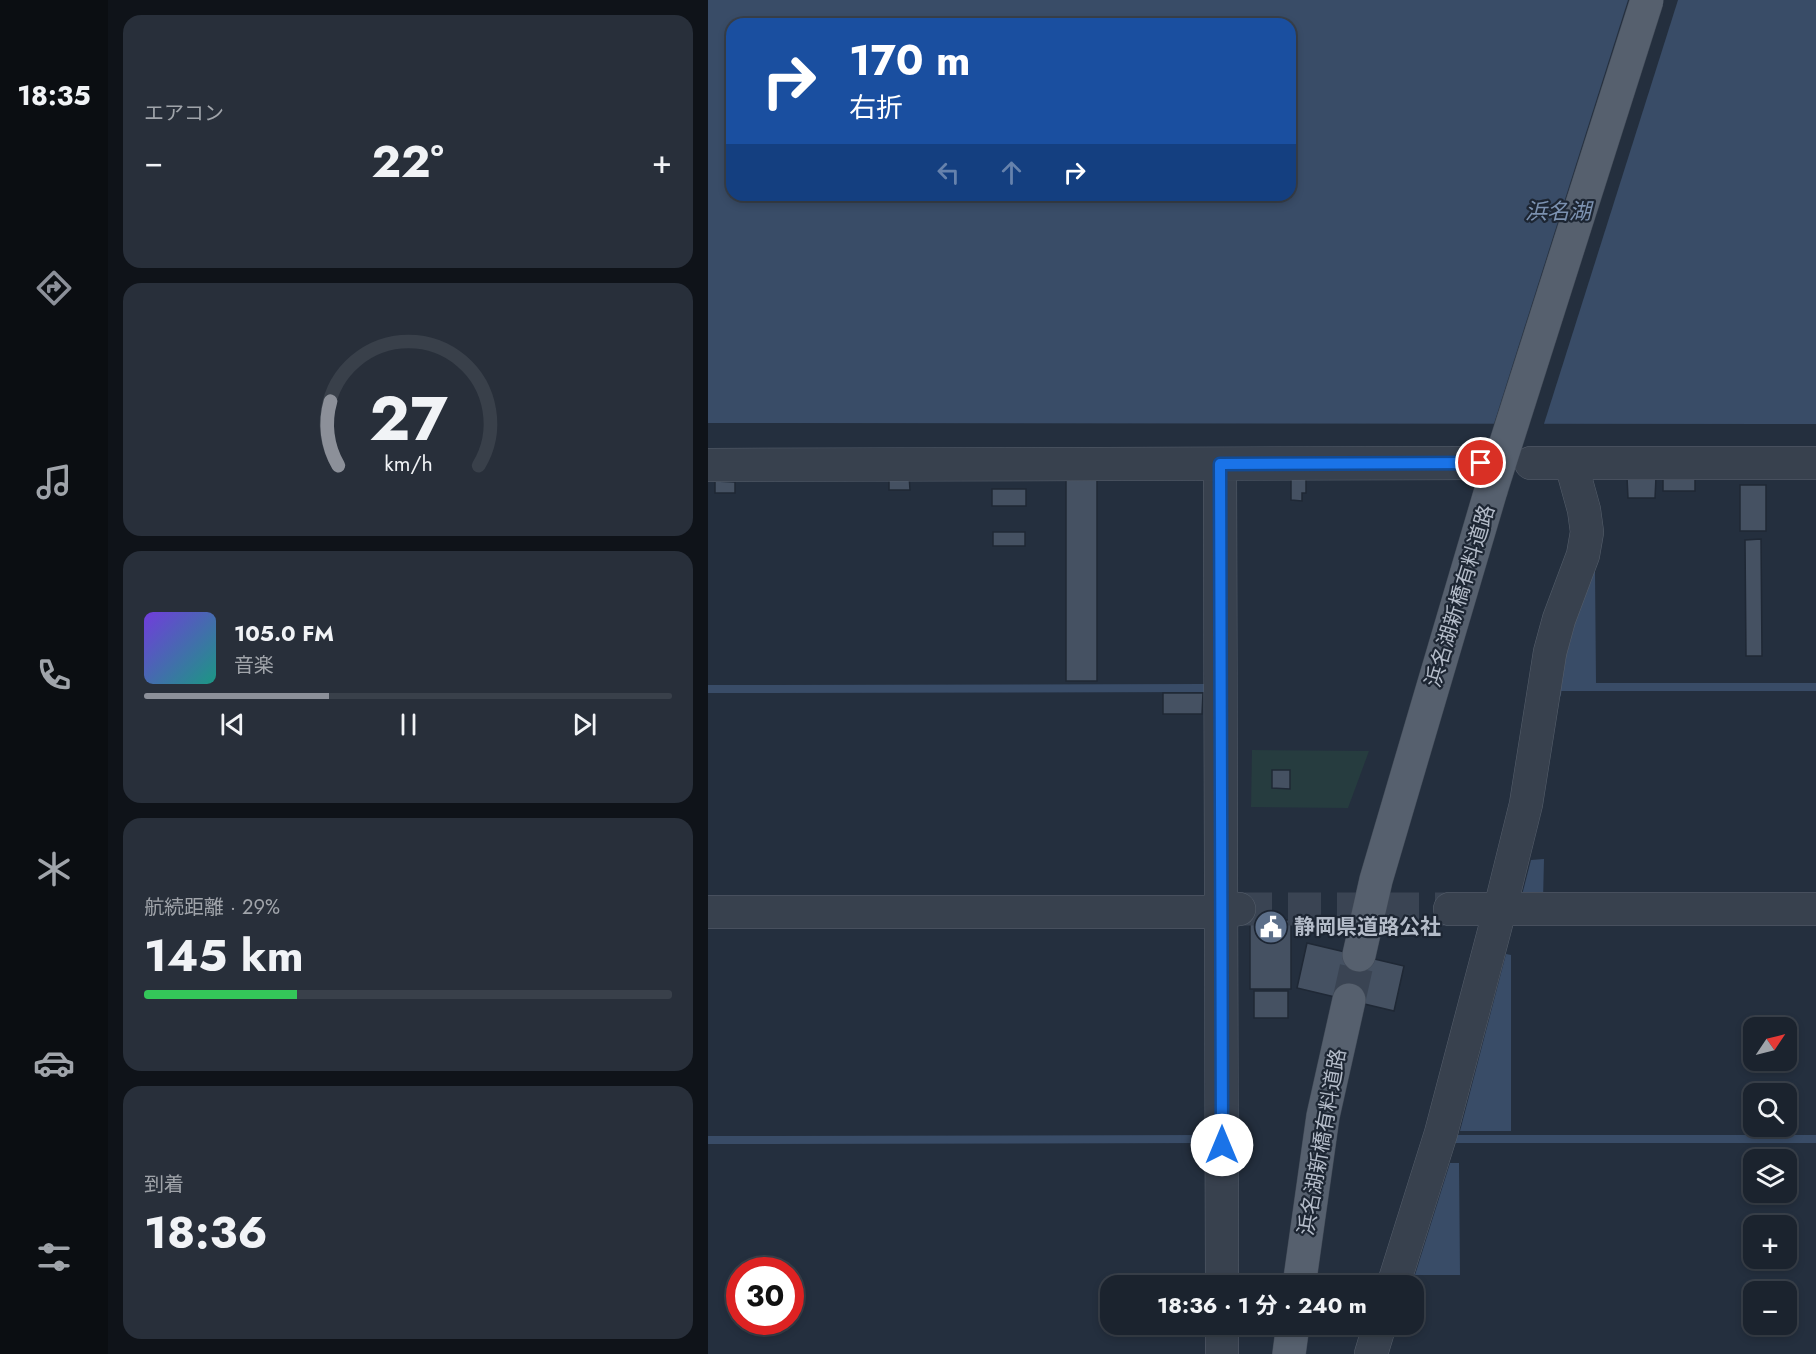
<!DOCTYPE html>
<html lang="ja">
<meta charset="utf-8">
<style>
:root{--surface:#1b232e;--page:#282f3a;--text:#f1f3f6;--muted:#a0a4aa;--line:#39404a;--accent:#8c9099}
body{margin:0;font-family:Jost,"Noto Sans JP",sans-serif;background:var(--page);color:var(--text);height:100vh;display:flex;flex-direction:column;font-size:22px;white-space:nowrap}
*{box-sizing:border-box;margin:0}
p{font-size:20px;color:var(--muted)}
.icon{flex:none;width:33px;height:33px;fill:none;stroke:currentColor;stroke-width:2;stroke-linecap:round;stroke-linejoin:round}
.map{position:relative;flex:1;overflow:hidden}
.panel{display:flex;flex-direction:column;gap:15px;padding:15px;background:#0f1319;width:600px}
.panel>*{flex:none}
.guide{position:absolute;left:18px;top:18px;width:570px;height:183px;border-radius:18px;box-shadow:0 3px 9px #0003,0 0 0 2px var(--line);background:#1a4fa0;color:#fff;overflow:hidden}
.needle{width:39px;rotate:55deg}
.controls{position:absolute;left:1035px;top:1017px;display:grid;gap:12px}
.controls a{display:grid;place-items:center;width:54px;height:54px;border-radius:12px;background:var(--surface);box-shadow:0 3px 9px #0003,0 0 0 2px var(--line);font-size:30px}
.speed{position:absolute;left:18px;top:1257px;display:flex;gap:12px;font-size:30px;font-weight:700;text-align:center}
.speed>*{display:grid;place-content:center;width:78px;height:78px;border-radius:50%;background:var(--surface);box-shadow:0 3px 9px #0003,0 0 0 2px var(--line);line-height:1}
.speed .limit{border:9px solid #d22;background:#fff;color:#111}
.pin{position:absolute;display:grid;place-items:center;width:51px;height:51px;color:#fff;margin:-26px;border:3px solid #fff;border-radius:50%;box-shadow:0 2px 6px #0007}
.me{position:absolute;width:66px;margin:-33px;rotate:0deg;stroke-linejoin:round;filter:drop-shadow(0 0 4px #0008)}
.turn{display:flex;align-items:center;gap:21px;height:126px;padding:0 24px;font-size:27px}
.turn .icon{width:78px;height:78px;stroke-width:2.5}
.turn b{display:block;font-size:42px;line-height:51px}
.lanes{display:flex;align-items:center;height:57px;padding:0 24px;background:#0003;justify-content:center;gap:30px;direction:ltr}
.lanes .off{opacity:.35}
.big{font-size:45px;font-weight:700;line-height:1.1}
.panel .widget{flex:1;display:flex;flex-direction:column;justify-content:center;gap:9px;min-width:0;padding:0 21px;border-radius:18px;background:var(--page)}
.panel .dial{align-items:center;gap:0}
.dial svg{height:156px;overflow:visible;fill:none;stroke:var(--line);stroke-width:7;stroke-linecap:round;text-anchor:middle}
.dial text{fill:var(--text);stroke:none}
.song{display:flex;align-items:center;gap:18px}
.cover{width:72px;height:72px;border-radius:9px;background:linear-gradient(135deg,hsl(260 70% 55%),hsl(170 70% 35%))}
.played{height:6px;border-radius:3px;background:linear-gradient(90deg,var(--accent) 35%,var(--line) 35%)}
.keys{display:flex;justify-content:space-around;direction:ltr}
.heat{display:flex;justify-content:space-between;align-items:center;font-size:33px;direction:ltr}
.charge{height:9px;border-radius:4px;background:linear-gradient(90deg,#34c759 29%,var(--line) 0)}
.trip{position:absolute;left:392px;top:1275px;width:324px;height:60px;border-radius:18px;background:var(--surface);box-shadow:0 3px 9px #0003,0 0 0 2px var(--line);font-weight:700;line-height:60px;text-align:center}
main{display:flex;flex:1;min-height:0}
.menu{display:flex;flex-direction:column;width:108px;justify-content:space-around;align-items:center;background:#0b0e12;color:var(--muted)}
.menu .icon{width:42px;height:42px}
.menu .selected{color:var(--accent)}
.menu b{font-size:27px;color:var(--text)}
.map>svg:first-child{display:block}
.green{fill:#263c3f}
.water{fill:#394c67;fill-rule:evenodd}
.pier{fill:#242f3e}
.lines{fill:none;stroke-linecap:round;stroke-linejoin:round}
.stream{stroke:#394c67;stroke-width:8}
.building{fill:#455162;stroke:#1f2835;stroke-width:1.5}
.minor-tunnel{stroke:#3a4453;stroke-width:33;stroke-dasharray:33 16;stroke-linecap:butt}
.major-tunnel{stroke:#3a4453;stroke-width:33;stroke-dasharray:33 16;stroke-linecap:butt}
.minor-casing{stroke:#565f6c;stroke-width:34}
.major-casing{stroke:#414a57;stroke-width:34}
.minor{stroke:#38414e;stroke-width:33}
.major{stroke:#56606e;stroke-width:33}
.major-bridge-casing{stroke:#414a57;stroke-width:34;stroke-linecap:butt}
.major-bridge{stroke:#56606e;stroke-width:33}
.route-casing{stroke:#114b97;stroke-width:15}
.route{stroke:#1a73e8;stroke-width:10}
.labels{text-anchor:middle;stroke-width:4.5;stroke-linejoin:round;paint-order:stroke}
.street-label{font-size:21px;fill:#b4bcc9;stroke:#1d2633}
.poi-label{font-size:21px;font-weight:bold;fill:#b4bcc9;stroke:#1d2633;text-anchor:start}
.water-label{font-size:22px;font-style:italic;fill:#7c92b1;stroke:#1d2633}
</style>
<main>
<nav class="menu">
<b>18:35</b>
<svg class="icon selected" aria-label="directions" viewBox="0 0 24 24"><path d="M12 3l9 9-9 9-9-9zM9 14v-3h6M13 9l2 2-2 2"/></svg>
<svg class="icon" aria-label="music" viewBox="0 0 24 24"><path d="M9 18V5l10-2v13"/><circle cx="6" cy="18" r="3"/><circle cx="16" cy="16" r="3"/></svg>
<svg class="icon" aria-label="phone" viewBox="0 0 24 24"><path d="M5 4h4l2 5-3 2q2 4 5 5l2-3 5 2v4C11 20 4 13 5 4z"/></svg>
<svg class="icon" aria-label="climate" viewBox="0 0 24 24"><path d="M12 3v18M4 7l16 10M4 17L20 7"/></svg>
<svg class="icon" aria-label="car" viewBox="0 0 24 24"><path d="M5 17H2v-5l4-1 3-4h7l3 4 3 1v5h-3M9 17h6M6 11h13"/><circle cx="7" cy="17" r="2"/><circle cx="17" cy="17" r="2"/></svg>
<svg class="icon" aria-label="filters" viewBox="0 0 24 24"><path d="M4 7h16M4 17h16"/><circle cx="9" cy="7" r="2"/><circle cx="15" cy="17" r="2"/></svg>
</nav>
<section class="panel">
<div class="widget"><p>エアコン</p>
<div class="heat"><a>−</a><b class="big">22°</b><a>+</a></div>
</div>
<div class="widget dial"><svg viewBox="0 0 100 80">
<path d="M14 69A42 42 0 1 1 86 69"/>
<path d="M14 69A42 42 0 0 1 10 36" stroke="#8c9099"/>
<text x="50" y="56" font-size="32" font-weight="700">27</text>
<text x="50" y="72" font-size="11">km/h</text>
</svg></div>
<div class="widget">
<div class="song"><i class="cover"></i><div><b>105.0 FM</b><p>音楽</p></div></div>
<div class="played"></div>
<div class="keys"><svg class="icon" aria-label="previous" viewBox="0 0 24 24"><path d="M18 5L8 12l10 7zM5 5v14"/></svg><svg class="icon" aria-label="pause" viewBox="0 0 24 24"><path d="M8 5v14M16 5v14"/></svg><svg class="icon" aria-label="next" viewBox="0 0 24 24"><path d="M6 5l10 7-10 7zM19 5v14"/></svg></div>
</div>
<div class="widget"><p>航続距離 · 29%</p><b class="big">145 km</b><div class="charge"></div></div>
<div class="widget"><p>到着</p><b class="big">18:36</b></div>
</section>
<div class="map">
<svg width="1108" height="1354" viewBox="0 0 1108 1354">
<rect width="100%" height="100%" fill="#242f3e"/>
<path class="green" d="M544,750L661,751L640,808L543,807Z"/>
<path class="water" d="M0,0H1108V424L0,423ZM24,24H582V195H24Z
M882,571H887L888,683H848Z
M836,859L835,900L813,899L823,860Z
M798,954L803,955V1131H752Z
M742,1163H751L752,1275H707Z"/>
<path class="pier" d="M920,0H970L835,427H785Z"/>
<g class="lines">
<path class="stream" d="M0,689L497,688
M849,694L850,687H1108
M745,1139H1108
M0,1140L498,1139"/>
</g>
<path class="building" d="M181,475H201L202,490H181Z
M955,476H987V491H955Z
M919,477H948L947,498H920Z
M358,478H389V681H358Z
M583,478H598V493H594V501L583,500Z
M7,481L27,482V493H7Z
M1032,485H1058V531H1032Z
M284,489H318V506H284Z
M285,532H317V546H285Z
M1053,539L1054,656H1038L1037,540Z
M455,693H495L494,714H455Z
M564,770H582V789L564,788Z
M542,920H583V989H542Z
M599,943L696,966L686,1011L589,988Z
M546,991H580V1018H546Z"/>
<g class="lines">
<path class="minor-tunnel" d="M531,909H742"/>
<path class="major-tunnel" d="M641,1000L651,955"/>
<defs>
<path id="minor" d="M823,463H1108
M512,464L514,1286
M0,465L773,463
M742,909H1108
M0,912H513L531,909
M685,1286L733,1133L792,909L818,804L842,652L851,619L875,555L879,532L876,510L863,463
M514,1324V1354
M663,1354L672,1324"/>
<path id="major" d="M651,955L668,880L783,490
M591,1286L615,1116L641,1000
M581,1354L585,1324"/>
</defs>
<use href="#minor" class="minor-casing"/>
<use href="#major" class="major-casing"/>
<use href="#minor" class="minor"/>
<use href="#major" class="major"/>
<defs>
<path id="major-bridge" d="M783,490L939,0"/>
</defs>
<use href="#major-bridge" class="major-bridge-casing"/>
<use href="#major-bridge" class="major-bridge"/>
</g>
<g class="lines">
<defs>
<path id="route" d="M514,1145L512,464L773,463"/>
</defs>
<use href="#route" class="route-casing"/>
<use href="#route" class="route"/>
</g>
<defs>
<symbol id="civic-disc" viewBox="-11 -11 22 22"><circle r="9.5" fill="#5c6f8a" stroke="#1d2633"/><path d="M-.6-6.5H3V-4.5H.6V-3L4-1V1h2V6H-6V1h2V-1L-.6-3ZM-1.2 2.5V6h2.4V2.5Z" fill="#fff"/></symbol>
</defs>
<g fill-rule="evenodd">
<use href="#civic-disc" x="544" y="908" width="38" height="38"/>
</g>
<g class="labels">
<g class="street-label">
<text transform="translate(752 596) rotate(-73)" y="7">浜名湖新橋有料道路</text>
<text transform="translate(614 1142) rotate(-80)" y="7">浜名湖新橋有料道路</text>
</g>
<g class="poi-label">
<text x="586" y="934">静岡県道路公社</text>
</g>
<g class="water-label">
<text x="850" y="219">浜名湖</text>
</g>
</g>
</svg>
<div class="controls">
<a><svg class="needle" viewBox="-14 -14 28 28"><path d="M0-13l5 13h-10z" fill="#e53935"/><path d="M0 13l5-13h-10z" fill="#a0a4aa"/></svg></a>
<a><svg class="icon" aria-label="search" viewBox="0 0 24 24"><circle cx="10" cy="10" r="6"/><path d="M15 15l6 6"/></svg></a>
<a><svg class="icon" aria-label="layers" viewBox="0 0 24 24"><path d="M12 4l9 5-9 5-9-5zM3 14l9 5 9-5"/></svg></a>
<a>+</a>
<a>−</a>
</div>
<div class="speed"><div class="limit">30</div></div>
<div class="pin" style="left:773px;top:463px;background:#d93025"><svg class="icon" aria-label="arrive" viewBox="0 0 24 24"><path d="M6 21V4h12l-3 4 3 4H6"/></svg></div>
<svg class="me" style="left:514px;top:1145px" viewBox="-20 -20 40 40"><circle r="19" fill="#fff"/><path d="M0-13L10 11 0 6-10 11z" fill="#1a73e8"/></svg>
<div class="trip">18:36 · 1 分 · 240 m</div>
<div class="guide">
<div class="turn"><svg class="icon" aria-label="right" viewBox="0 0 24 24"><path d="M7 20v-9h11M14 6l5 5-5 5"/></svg><div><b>170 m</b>右折</div></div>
<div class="lanes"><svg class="icon off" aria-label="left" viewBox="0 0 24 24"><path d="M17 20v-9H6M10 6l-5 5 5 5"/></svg><svg class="icon off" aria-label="ahead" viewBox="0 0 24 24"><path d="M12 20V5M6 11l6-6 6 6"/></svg><svg class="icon" aria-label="right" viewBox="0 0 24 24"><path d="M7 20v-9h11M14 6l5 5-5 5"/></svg></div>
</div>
</div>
</main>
